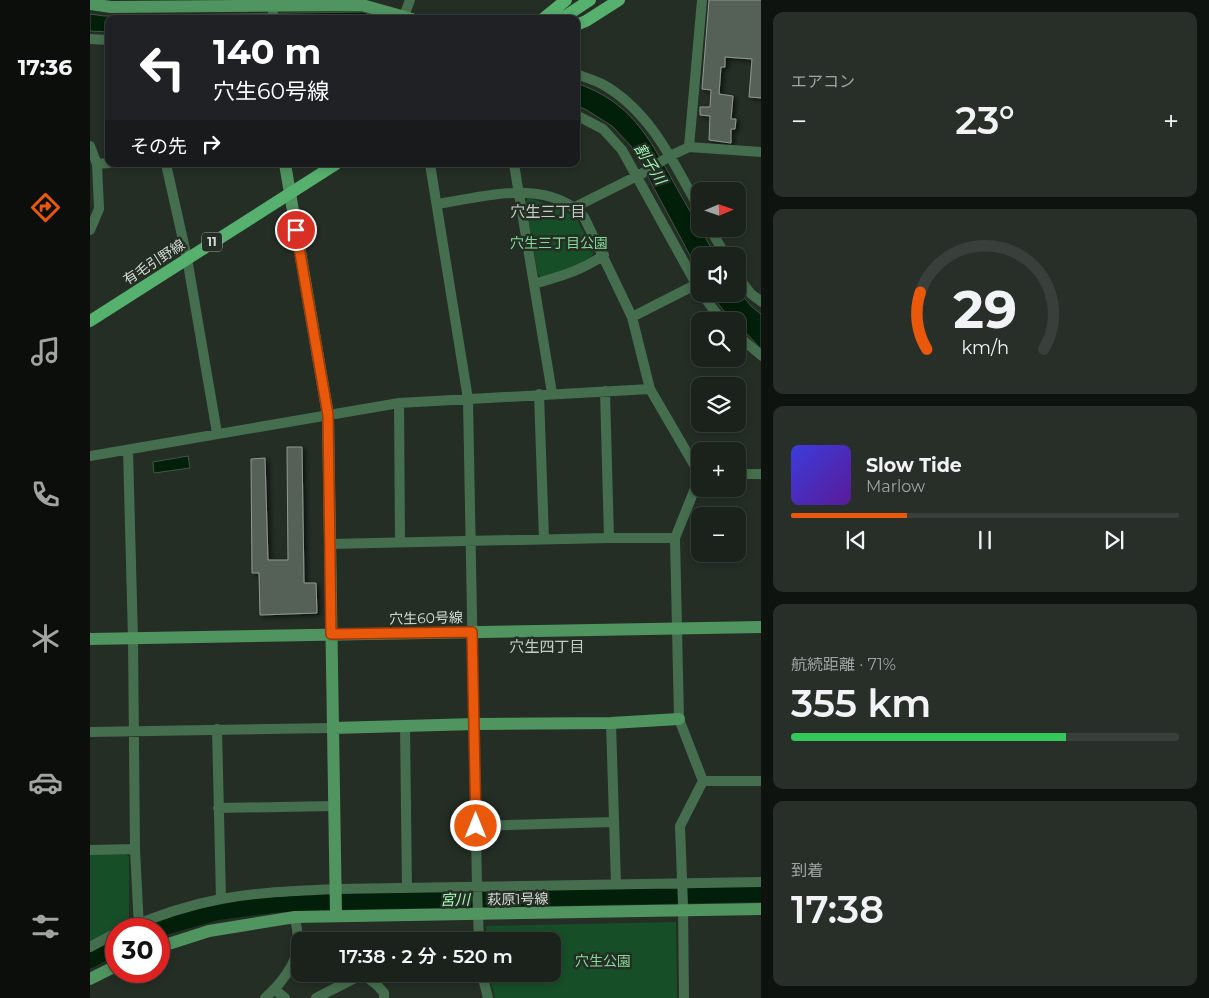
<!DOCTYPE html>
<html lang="ja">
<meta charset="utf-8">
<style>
:root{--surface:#1b221c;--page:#282f29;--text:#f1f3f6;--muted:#a0a4a3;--line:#393f3b;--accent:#ea580c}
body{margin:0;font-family:Montserrat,"Noto Sans JP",sans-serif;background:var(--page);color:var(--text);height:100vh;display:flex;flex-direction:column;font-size:19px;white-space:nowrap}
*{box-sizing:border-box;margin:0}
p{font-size:16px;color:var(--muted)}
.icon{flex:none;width:28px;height:28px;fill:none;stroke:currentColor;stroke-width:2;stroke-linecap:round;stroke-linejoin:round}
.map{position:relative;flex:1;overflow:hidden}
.side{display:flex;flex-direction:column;gap:12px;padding:12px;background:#0f130f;width:448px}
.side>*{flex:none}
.top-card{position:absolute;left:15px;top:15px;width:475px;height:152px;border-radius:10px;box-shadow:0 2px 8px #0003,0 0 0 1px var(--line);background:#202124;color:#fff;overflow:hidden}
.needle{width:32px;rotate:88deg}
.tools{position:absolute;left:601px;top:182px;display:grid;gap:10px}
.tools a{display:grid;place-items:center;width:55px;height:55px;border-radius:10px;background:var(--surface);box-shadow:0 2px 8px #0003,0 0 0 1px var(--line);font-size:25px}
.speed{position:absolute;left:15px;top:918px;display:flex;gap:10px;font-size:25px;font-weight:700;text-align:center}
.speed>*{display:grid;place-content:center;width:65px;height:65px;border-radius:50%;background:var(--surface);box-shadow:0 2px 8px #0003,0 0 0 1px var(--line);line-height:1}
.speed .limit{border:8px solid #d22;background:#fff;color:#111}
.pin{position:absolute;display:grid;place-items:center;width:42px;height:42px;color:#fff;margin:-21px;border:2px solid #fff;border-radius:50%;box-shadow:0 1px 5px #0007}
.me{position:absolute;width:55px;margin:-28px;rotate:0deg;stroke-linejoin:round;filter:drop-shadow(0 0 4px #0008)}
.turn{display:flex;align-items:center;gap:18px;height:105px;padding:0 25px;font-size:22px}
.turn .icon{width:65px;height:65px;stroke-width:2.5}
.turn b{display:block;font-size:35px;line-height:42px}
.then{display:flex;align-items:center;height:48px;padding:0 25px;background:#0003;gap:10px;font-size:19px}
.big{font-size:38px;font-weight:600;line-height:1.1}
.side .tile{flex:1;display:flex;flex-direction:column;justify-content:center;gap:8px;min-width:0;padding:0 18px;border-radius:10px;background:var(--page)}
.side .dial{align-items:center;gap:0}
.dial svg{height:130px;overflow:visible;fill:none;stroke:var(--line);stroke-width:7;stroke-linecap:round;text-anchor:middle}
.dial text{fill:var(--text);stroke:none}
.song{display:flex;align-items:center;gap:15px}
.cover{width:60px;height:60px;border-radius:8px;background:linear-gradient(135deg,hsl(240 70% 55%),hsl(270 70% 35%))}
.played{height:5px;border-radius:2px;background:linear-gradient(90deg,var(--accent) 30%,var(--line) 30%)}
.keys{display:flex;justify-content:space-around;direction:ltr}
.heat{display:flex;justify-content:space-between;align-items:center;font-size:28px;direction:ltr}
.charge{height:8px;border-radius:4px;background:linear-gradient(90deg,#34c759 71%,var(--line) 0)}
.trip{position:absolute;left:201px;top:932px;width:270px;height:50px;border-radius:10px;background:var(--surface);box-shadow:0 2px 8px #0003,0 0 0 1px var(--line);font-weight:600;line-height:50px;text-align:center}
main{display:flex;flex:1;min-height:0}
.menu{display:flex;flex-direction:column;width:90px;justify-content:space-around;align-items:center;background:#0b0e0b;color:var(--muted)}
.menu .icon{width:35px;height:35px}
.menu .on{color:var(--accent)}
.menu b{font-size:22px;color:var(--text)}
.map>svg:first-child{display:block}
.green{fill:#164e27}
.water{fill:#011f09;stroke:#405746}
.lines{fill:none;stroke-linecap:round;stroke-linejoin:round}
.river{stroke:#011f09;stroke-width:18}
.building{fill:#556157;stroke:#8d998f;filter:url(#shadow)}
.street{stroke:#456e4e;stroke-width:10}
.secondary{stroke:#509460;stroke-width:12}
.primary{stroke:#56b06e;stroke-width:12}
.route-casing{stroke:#983908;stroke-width:12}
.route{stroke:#ea580c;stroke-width:9}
.labels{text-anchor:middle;stroke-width:5;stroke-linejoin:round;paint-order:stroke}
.shield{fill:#242e25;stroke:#9fa7a0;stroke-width:1}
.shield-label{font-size:12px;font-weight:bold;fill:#d4dbd5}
.park-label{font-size:14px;fill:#84d997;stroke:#242e25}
.street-label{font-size:14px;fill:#d4dbd5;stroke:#242e25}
.water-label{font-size:15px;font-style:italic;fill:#a4fab6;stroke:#242e25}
.neighbourhood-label{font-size:15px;fill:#c2cfc4;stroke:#242e25}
</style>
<main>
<nav class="menu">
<b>17:36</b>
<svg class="icon on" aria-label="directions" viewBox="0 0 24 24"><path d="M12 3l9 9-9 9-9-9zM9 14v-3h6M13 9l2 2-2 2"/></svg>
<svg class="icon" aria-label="music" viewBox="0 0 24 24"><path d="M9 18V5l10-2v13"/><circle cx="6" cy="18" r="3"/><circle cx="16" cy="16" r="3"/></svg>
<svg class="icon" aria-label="phone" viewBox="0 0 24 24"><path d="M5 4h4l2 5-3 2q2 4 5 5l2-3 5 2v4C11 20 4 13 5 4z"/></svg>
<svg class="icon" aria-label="climate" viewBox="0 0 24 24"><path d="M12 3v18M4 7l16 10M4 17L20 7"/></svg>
<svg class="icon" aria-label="car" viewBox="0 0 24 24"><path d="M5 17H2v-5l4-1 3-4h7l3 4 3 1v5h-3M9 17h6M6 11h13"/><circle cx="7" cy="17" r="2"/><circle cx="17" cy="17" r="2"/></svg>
<svg class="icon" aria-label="filters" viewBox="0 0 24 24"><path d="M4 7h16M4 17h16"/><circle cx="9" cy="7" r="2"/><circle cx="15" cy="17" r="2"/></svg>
</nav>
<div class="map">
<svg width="672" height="998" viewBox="0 0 672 998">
<defs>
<filter id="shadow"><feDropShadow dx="3" dy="2" stdDeviation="2.5" flood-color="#0009"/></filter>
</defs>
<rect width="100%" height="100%" fill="#242e25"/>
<path class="green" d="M438,198L467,207L486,218L504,251C499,267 467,273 452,278L448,274L435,202Z
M35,853L39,857V922L0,942V854Z
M586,922L587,998H405L399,974H462V941H397L396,926Z"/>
<path class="water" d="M273,12L298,19H19V32L0,31V14L14,16Z
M486,83C541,102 558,136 584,183C598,208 612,232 626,256H610V274L542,147L522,126L495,109L486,106Z
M648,291L662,307L671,314V349L648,324V321H645L633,310L621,294H648Z
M98,456L100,468L64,473L63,462Z"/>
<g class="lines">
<path class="river" d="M63,929L127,911L180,904L235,901L670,893
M0,959L26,945"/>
</g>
<path class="building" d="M619,0H672V98L659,97L662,59L635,57V67H631L629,94L643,96L641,119H646L645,129H641V143L619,140L620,116L610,115V107H620L621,90L612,89Z
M197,447H212L214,583H226L227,613L170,615L169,573H162L161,459L175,458L178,560H198Z"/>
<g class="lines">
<path class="street" d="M183,0V19
M314,16L320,0
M0,39L19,40
M486,74C494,77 504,80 512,84C561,111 584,164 610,210
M486,115L513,129L532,150L610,291
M0,146L7,164L9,209L0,230
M599,147L612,0
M7,164L19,163
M76,164L97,258L127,433
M340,164L378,399L387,887L389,941
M424,164L462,393
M347,204C394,197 458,177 494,217L542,317L560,389L610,475
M485,207L551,174L580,156L599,147L672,152
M620,229L636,256
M648,277L661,294L672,302
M444,284C471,276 491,271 514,255
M612,294L632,321
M542,317L605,285
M648,336L672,356
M515,391L519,538
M449,394L454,539
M309,403L310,542
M38,450L43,639L45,849L49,928
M0,456L309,403L560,389
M648,474H672
M239,544L519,538H585
M521,723L526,884
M315,726L317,888
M127,729L131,899
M0,732L243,728
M613,781H672
M128,808L244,806
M386,826L524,822
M0,850L45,849
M36,929C66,916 99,905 131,899C169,892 208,891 246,889L672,882
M0,947L26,933
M392,974L398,998
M185,990L195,998
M175,998C189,986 207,964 208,945C209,936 206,926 205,917
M226,998L267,977H277L287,985L294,993V998
M594,998L593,905L590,826L613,781L589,719L585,538L610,476"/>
<path class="secondary" d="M0,4L21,7L272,5L322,19
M195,164L238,415L246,916
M0,639L672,627
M243,728L385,724L521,723L589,719
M69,947L119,931L205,917L672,909
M0,979L26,966"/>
<path class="primary" d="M453,19L476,0
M471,19L500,0
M486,25L496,21L529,0
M0,321L246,164"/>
</g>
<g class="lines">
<defs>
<path id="route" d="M206,230L238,415L241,634L382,632L386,826"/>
</defs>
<use href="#route" class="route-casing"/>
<use href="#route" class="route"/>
</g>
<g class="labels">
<rect class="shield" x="112" y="232.5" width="20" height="19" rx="4"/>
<g class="shield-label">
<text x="122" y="246">11</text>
</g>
<g class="park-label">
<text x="469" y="248">穴生三丁目公園</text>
<text x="513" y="966">穴生公園</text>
</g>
<g class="street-label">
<text transform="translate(64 262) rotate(-33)" y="5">有毛引野線</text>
<text transform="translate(336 618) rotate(-1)" y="5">穴生60号線</text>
<text transform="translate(428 899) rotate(-1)" y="5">萩原1号線</text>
</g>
<g class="water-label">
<text transform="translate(560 164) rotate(58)" y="5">割子川</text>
<text transform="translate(365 900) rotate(-1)" y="5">宮川</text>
</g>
<g class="neighbourhood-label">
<text x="458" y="217">穴生三丁目</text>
<text x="457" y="652">穴生四丁目</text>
</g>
</g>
</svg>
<div class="tools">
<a><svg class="needle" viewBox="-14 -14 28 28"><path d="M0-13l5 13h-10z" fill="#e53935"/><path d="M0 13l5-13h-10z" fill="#a0a4a3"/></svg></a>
<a><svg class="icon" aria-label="sound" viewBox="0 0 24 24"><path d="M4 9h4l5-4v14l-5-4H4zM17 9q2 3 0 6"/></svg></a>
<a><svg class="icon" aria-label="search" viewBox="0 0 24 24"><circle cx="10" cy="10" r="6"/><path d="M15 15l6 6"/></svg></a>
<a><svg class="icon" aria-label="layers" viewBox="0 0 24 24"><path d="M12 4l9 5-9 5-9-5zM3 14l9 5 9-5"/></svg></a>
<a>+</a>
<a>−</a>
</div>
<div class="speed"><div class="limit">30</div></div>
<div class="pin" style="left:206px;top:230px;background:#d93025"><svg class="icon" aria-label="arrive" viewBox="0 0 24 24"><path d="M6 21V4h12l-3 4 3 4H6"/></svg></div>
<svg class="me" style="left:386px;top:826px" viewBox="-20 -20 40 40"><circle r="17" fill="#ea580c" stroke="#fff" stroke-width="3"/><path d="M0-11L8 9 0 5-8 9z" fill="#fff"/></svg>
<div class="trip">17:38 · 2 分 · 520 m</div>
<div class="top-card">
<div class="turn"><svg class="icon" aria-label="left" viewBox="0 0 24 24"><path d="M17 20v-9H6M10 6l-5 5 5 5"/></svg><div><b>140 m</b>穴生60号線</div></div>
<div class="then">その先<svg class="icon" aria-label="right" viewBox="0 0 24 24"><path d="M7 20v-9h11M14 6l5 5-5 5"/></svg></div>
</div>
</div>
<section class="side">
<div class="tile"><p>エアコン</p>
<div class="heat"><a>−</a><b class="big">23°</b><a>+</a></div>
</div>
<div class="tile dial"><svg viewBox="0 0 100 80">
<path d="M14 69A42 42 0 1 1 86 69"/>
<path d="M14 69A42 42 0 0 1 10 34" stroke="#ea580c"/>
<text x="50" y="56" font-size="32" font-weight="700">29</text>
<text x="50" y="72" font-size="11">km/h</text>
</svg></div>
<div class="tile">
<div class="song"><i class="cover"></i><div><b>Slow Tide</b><p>Marlow</p></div></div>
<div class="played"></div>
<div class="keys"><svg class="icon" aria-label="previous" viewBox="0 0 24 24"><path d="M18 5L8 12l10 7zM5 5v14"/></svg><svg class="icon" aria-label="pause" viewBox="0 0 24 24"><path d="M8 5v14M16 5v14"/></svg><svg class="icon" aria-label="next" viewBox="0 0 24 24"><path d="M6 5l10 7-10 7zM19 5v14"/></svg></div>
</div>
<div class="tile"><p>航続距離 · 71%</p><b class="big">355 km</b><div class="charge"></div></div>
<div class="tile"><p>到着</p><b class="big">17:38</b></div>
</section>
</main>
